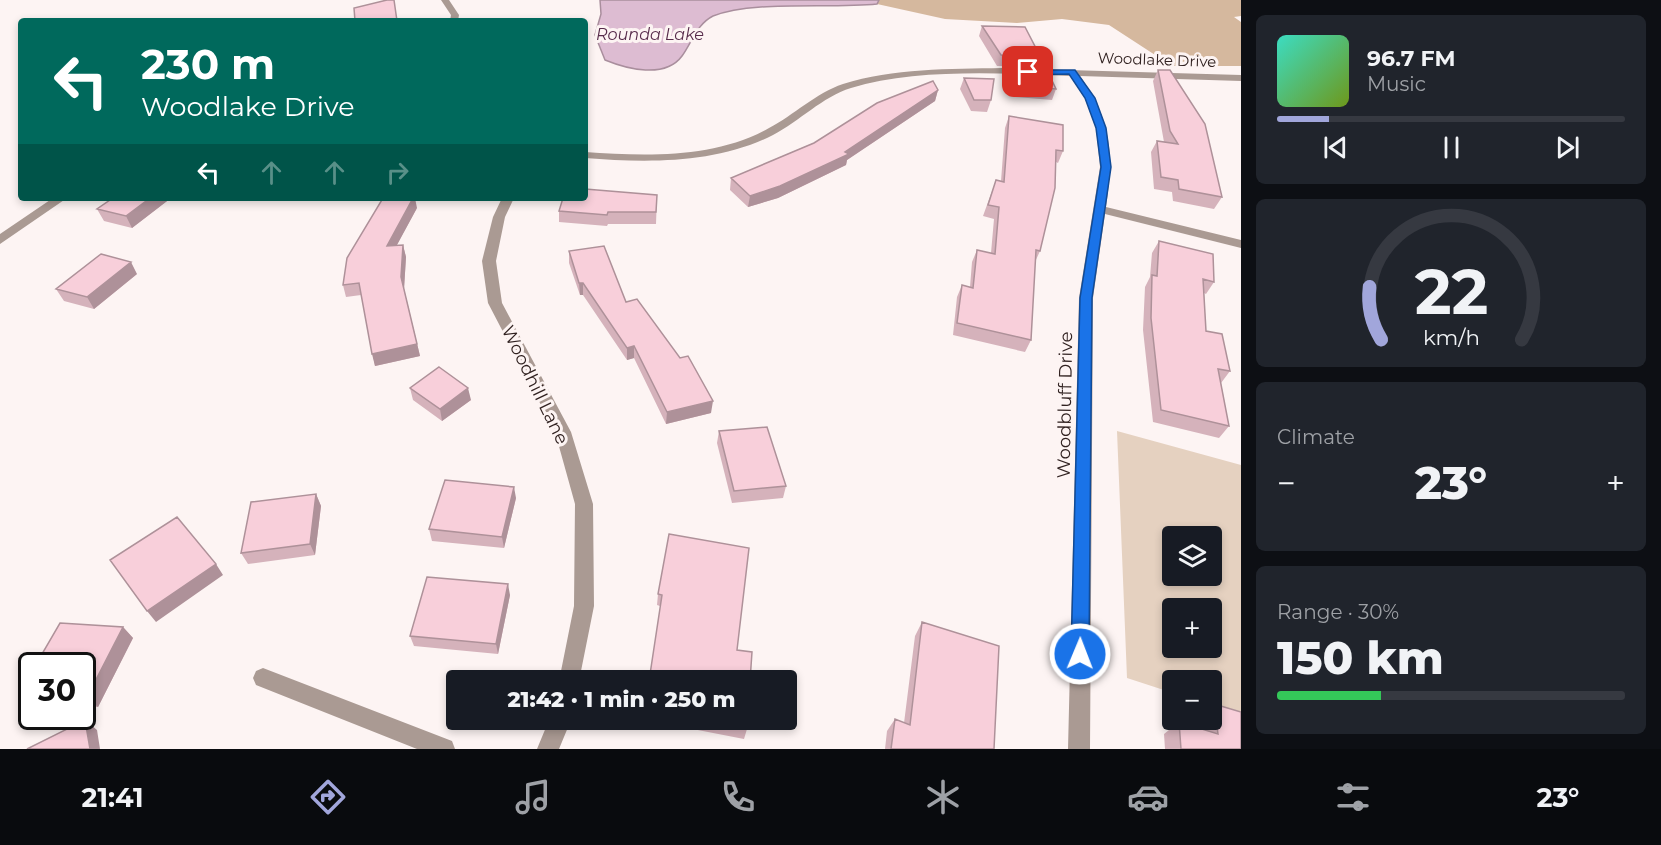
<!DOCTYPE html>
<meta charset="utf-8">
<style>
:root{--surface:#171b24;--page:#20242c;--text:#f1f3f6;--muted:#9ea1a6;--line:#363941;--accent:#a1a6db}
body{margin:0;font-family:Montserrat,sans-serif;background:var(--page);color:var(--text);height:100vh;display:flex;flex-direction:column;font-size:22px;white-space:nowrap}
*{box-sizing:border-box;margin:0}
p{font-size:20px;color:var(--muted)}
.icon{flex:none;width:33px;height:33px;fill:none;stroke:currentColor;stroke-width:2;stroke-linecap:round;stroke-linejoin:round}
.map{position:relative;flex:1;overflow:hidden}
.side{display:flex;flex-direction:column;gap:15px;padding:15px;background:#0d0f14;width:420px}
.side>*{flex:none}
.hud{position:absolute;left:18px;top:18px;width:570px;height:183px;border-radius:6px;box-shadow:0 3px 9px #0003;background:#00695c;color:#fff;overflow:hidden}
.tools{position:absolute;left:1162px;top:526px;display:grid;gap:12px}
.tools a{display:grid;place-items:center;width:60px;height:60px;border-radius:6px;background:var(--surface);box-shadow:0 3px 9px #0003;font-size:30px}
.speed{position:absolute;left:18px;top:652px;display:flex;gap:12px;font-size:30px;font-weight:700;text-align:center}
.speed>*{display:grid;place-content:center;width:78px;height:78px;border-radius:50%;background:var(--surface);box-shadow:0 3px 9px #0003;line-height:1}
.speed .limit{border:3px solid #111;border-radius:9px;background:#fff;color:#111}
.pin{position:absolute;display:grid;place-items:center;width:51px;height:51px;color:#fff;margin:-26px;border-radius:12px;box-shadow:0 3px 9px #0006}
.me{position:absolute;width:66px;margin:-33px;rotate:1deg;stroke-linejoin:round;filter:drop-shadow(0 0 4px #0008)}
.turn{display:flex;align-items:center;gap:21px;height:126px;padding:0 24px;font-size:27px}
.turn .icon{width:78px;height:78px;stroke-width:2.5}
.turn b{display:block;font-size:42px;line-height:51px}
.lanes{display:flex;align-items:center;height:57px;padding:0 24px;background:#0003;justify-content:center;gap:30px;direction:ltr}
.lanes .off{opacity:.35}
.big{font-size:45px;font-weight:800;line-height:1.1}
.side .widget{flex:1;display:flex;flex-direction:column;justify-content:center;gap:9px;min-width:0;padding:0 21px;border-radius:9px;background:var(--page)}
.side .dial{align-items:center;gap:0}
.dial svg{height:156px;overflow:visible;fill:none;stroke:var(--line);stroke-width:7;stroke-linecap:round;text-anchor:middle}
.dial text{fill:var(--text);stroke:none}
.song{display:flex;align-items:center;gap:18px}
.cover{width:72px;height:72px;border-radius:9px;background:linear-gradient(135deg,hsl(170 70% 55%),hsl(80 70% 35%))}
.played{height:6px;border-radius:3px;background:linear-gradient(90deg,var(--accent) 15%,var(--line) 15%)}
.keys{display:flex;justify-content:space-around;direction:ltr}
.heat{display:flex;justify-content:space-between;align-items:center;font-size:33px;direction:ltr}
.charge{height:9px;border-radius:4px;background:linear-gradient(90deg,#34c759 30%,var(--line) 0)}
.trip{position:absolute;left:446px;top:670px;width:351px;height:60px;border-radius:6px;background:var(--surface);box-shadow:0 3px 9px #0003;font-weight:800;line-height:60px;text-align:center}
.menu{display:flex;height:96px;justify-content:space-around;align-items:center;background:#090b0e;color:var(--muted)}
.menu .icon{width:42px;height:42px}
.menu .selected{color:var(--accent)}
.menu b{font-size:27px;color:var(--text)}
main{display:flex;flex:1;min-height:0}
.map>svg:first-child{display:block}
.green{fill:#e5d1c0;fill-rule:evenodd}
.forest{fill:#d5b89e}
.water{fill:#ddbcd2;stroke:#a98e9d;stroke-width:1.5}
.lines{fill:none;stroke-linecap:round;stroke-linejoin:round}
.minor{fill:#aa9a93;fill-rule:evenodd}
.wall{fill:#d5b2bb}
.shaded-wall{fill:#ae9199}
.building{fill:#f8cfda;stroke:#ae9199;stroke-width:1.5}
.route{fill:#1a73e8;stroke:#114b97;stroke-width:1.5}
.labels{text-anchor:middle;stroke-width:6;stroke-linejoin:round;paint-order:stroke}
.far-street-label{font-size:15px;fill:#312221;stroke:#fdf4f3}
.far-water-label{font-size:16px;font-style:italic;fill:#562a4a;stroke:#fdf4f3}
.street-label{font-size:18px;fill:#312221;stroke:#fdf4f3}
</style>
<main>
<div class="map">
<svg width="1241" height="749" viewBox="0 0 1241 749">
<rect width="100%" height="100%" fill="#fdf4f3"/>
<path class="green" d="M1117,431L1241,465V715L1212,706V681H1173V693L1127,678ZM1173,537H1212V576H1173ZM1173,609H1212V648H1173Z"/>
<path class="forest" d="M879,0H1241V16L1234,17L1241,22V66H1172L1109,25L1062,19L1017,23L945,19L877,4Z"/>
<path class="water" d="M600,0H879L877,4C829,9 754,0 713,16C697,24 692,42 682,56C665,79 627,69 605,60L595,35L601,14Z"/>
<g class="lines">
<path class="minor" d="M441,0H449L459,15L458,21H450L451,15Z
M1002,68L1241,75V81L1080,76C1112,122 1114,153 1106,207L1241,240V248L1105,214L1093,298L1090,749H1068L1079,298L1100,167L1096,128L1085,98L1070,76C1004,73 915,68 851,88C822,97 800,121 773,135C716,164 647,163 585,158V152C645,156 714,159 769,128C794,115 816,93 843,84C893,68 950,69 1002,68Z
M53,198H67L0,244V234Z
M502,198H514L505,217L496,261L502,303L571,432L593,504L594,606L579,681H559L574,606L575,504L555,432L488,303L482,261L493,217Z
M263,668L452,741L455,749H417L256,685L253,678L256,671Z
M549,720H571L559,749H537Z"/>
</g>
<path class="wall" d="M982,26L1040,56L1036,66L1056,89L1052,100L1016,97L1003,76L1007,66H997L979,36Z
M1158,70L1222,197L1214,209L1173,201L1172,192L1154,189L1151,152L1157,141L1164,142L1153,81Z
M964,78L991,100L987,112L971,111L960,89Z
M938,90L935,101L847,160L846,165L778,198L748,207L730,190L731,178Z
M1009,116L1063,151L1058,163L1056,162L1040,251L1035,262L1031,340L1025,352L953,335L957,297L962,285L970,287L972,262L977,250L991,253L994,219L983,216L996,180L1001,181L1005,128Z
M657,195L656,224H608L607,226L559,222V211Z
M113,198H171L132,228L104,221L97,209Z
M417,208L396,246L403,245L406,257L404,289L420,356L375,366L361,295L346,297L343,285Z
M1159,241L1214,282L1206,294L1204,293L1206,331L1230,371L1221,383L1229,426L1219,438L1153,422L1143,330L1145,287L1150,277L1152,253Z
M569,251L626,302L680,358L711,413L666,424L634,358L627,360L583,295H580L569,263Z
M137,274L94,309L64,301L56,289Z
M410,388L471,400L442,421L413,400Z
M719,431L786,486L783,498L732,503L717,443Z
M316,494L321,506L315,555L248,564L241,553Z
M516,498L504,548L432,541L429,529Z
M669,534L737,650L660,606L657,605L658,594Z
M510,595L498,654L414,646L410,636Z
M922,622L994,749H885L887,731L895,719L904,723L915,636Z
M123,627L133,638L98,707L82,706V666Z
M32,672V702L20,692Z
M1214,704L1241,749H1165L1164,734L1179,722L1200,728L1199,720H1212V706Z
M672,720H747V729L744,739L672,725Z"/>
<path class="shaded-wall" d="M938,90L935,101L847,160L846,165L778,198L748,207L750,196Z
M150,198H171L132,228L126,216Z
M413,198H415L417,208L390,258L387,246Z
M403,245L406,257L404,289L420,356L375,366L372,354L401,277Z
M131,262L137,274L94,309L87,297Z
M579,283H583V295H580Z
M634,346V358L627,360V348Z
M468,388L471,400L442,421L440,409Z
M713,401L711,413L666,424L667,412Z
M514,487L516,498L504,548L502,537Z
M316,494L321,506L315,555L310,544Z
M216,564L223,575L156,622L147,611Z
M508,584L510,595L498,654L496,644Z
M123,627L133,638L98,707L87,697Z
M85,720L97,730L100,749H90Z"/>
<path class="building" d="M387,0H394L397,21H355L354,8Z
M982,26L1025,27L1040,56L1001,55Z
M1007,65L1045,66L1056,89L1020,86Z
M1158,70H1170L1205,124L1222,197L1179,189L1178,180L1161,177L1157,141L1178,144L1170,131Z
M964,78L994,79L991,100H974Z
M933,81L938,90L845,152L849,154L780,186L750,196L731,178L814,143L877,103Z
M1009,116L1063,125V151L1056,150L1055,188L1040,251L1036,250L1031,340L957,323L962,285L973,288L977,250L995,254L999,207L988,205L996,180L1004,182Z
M585,189L657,195L656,212H608L607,215L559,211L563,198H585Z
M113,198H150L126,216L97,209Z
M383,198H413L387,246L403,245L401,277L417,344L372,354L359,283L343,285L347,258Z
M1159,241L1213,254L1214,282L1203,279L1206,331L1222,334L1230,371L1218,369L1229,426L1161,410L1151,318L1152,275L1157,276Z
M604,246L626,302L637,299L680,358L688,356L713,401L667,412L634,346L627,348L583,283H579L569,251Z
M101,254L131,262L87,297L56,289Z
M439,367L468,388L440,409L410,388Z
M767,427L786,486L734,491L719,431Z
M445,480L514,487L502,537L429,529Z
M316,494L310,544L241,553L251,502Z
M177,517L216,564L147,611L110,560Z
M669,534L749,548L737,650L752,652L750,681H649L662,595L658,594Z
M427,577L508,584L496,644L410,636Z
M922,622L999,646L994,749H891L895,719L910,725Z
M60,623L123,627L87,697H82V666H35Z
M32,672V693L20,692Z
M1214,704L1241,712V749H1181L1179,722L1218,734Z
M85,720L90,749H27Z
M696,720H747V729Z"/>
<path class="route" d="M1025,70H1075L1095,98L1106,128L1111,167L1092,298L1089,654L1087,660L1080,663L1074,660L1071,654L1080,298L1101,167L1096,128L1085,98L1069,74L1028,75L1025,74Z"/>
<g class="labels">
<g class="far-street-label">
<text transform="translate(1157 60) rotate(2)" y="5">Woodlake Drive</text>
</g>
<g class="far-water-label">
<text x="650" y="40">Rounda Lake</text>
</g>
<g class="street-label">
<text transform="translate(535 385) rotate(64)" y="6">Woodhill Lane</text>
<text transform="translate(1065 405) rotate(-89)" y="6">Woodbluff Drive</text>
</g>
</g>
</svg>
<div class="tools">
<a><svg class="icon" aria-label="layers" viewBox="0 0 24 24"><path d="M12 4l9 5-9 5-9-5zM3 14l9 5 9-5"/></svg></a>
<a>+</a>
<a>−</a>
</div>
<div class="speed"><div class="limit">30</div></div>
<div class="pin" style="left:1028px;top:72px;background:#d93025"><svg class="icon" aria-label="arrive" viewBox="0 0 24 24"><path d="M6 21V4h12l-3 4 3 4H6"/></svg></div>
<svg class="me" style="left:1080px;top:654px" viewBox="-20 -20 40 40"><circle r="17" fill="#1a73e8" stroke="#fff" stroke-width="3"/><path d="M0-11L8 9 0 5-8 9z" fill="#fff"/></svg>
<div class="trip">21:42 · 1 min · 250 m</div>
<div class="hud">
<div class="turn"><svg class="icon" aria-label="left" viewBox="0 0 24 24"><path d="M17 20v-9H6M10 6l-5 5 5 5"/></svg><div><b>230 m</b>Woodlake Drive</div></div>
<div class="lanes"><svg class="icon" aria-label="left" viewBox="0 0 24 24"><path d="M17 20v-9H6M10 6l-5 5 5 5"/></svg><svg class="icon off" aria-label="ahead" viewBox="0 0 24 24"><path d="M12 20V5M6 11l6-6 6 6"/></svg><svg class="icon off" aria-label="ahead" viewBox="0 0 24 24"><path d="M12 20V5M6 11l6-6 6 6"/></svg><svg class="icon off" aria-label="right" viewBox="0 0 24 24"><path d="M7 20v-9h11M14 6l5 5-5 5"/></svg></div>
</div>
</div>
<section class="side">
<div class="widget">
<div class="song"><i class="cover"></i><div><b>96.7 FM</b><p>Music</p></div></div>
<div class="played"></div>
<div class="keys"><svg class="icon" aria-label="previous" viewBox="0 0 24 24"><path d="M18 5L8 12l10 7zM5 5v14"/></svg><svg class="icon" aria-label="pause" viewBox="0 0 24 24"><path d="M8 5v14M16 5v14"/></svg><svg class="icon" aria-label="next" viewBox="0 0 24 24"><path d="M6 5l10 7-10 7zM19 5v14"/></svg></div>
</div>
<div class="widget dial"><svg viewBox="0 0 100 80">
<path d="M14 69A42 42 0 1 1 86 69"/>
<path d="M14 69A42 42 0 0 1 8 42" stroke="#a1a6db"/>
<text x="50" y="56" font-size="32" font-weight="700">22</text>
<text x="50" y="72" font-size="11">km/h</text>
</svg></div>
<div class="widget"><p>Climate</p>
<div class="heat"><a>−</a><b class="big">23°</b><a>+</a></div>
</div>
<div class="widget"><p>Range · 30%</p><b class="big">150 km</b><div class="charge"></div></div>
</section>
</main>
<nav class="menu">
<b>21:41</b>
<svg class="icon selected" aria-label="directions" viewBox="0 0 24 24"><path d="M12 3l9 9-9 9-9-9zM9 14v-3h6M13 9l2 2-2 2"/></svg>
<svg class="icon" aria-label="music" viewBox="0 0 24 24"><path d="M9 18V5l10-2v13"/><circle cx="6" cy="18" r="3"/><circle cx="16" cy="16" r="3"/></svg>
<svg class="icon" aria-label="phone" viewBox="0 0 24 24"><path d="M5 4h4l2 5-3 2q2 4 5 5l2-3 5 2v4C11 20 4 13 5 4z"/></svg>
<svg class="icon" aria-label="climate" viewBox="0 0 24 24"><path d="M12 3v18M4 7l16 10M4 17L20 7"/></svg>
<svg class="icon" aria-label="car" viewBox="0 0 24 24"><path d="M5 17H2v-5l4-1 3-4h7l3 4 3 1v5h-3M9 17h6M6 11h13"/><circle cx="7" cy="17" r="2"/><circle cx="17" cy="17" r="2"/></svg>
<svg class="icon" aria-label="filters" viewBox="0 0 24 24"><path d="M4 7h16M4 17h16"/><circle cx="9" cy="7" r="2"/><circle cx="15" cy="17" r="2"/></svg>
<b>23°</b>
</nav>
